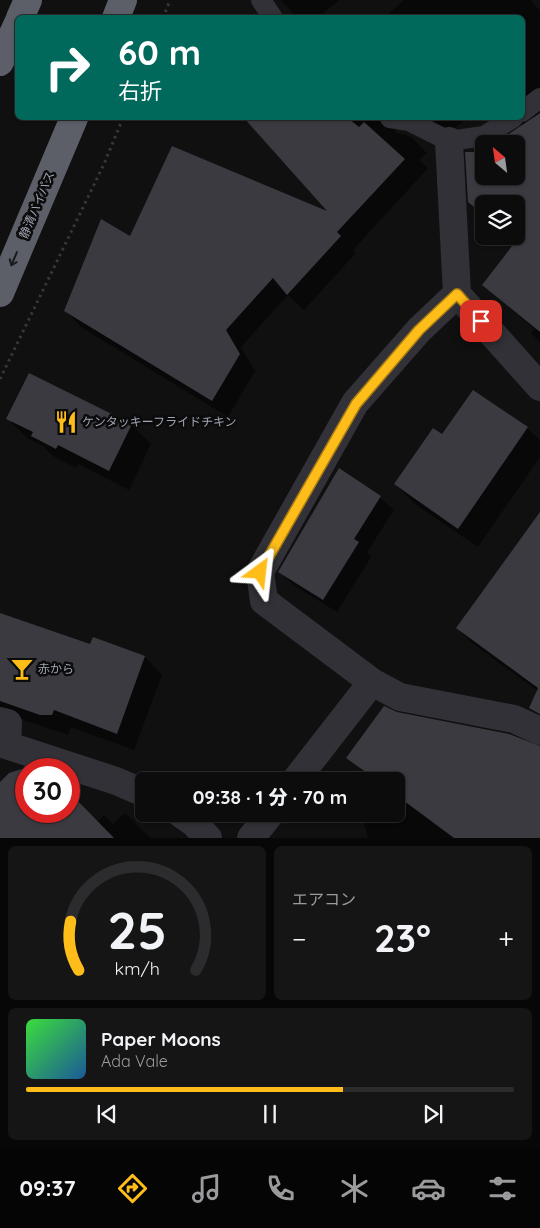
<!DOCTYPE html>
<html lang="ja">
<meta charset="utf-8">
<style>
:root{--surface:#0c0c0d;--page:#151516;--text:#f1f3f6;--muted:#9a9b9d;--line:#2c2c2e;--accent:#ffbd1a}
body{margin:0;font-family:Quicksand,"Noto Sans JP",sans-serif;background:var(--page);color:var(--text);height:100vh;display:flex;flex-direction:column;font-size:19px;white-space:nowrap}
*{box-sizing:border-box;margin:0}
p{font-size:16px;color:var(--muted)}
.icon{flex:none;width:28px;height:28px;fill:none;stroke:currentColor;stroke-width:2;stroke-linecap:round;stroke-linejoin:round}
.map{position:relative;height:838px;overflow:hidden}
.panel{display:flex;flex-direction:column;gap:8px;padding:8px;background:#070707;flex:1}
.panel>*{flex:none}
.banner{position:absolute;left:15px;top:15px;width:510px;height:105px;border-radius:8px;box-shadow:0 1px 4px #0004,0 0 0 1px var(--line);background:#00695c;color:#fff;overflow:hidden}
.needle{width:32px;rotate:331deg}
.tools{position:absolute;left:475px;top:135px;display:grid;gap:10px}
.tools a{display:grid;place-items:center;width:50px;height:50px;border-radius:8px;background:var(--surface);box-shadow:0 1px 4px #0004,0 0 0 1px var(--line);font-size:25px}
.speed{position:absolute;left:15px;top:758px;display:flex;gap:10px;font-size:25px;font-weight:700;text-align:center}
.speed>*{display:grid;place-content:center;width:65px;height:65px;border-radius:50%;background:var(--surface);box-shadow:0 1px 4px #0004,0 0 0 1px var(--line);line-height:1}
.speed .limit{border:8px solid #d22;background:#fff;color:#111}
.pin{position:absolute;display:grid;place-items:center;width:42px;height:42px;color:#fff;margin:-21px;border-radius:10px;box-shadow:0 2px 8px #0006}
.me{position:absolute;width:55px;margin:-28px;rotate:30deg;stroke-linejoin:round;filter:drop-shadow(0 0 4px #0008)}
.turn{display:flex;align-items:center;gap:18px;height:105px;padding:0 20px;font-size:22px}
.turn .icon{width:65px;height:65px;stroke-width:2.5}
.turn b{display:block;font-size:35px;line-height:42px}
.big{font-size:38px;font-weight:800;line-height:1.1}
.panel .card{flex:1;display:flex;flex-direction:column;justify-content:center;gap:8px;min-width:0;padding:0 18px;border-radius:8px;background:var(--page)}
.panel .dial{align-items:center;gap:0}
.dial svg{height:130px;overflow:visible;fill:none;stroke:var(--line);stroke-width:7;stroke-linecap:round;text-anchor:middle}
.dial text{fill:var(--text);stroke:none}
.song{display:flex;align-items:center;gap:15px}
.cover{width:60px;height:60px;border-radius:8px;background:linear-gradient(135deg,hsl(120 70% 55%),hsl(210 70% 35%))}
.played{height:5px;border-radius:2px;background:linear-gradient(90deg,var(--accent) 65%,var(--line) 65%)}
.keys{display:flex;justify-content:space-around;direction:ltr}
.heat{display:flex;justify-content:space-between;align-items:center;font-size:28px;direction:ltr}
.panel .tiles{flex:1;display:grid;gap:8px;grid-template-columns:1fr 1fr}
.card:last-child{grid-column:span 2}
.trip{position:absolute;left:135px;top:772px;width:270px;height:50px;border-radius:8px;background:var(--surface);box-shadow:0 1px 4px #0004,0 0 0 1px var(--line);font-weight:800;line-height:50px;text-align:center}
.tab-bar{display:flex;height:80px;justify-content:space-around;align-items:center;background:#050505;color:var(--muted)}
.tab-bar .icon{width:35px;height:35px}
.tab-bar .active{color:var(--accent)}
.tab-bar b{font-size:22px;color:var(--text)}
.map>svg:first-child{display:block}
.shadow{fill:#0007}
.building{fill:#3a3a40}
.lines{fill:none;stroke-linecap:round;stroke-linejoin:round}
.path{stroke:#36383e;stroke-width:3;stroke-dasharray:2.5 4;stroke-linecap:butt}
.lane{stroke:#313137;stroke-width:20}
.street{stroke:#313137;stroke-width:28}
.highway{stroke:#5c5f68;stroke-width:28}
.oneway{stroke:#1b1c1e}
.route-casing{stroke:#a67b11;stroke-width:12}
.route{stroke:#ffbd1a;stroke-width:9}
.labels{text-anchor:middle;stroke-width:5;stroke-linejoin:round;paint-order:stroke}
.street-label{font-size:12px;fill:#a0a5b4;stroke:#0b0b0c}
.poi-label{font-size:12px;fill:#a0a5b4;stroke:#0b0b0c;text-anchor:start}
</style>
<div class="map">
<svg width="540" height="838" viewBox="0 0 540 838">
<rect width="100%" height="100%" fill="#101011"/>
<path class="shadow" d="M281,0H339L318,18H297Z
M404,0H531L540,11V342L531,333L534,329L483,285L517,242L511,236H516V204L484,176H516L525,124L518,118H522V18H384Z
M260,118H467L448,134L397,126L395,132L411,137L427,153L419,160L428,168L353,250L356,253L304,310L288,295L241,347L255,371L228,417L81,327L65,310L130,238L332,214L252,125Z
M30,375L132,425L151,444L129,490L78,464L76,468L53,456L43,446L28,439L8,419Z
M527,428L540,440V457L478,547L415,504L395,484L442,436Z
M380,497L394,510L367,552L371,557L337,612L293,585L280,572Z
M540,547V707L538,691L472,643L458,628Z
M0,615L91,646L94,639L145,657L162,675L134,750L71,727L68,735L0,712Z
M397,714L540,748V838H368L361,814H396V781H374L348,758Z
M25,769L26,811H69V797L97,822L104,815L113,824L125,813L150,838H0V784Z"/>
<path class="building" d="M540,113V332L482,285L516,241L510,236H516V204H484V215L468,202L465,152H475L484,148V176H516V144H494Z
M244,118H348L359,127L364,122L405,159L337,232L341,236L287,295L273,278L226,330L240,354L212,401L64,311L101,219L130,236L172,146L327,211Z
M29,373L132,424L109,471L58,445L56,449L31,436L33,432L6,419Z
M473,390L528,427L458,529L394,484L433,428L442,434Z
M339,468L381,496L354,539L359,542L323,600L278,572Z
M540,512V714L529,708L538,688L456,628Z
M0,613L90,644L93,637L145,656L117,734L54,710L52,715H40L0,701Z
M384,706L397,712L509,734L540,746V838H454L396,795V781H378L346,758Z
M25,768L28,769H26V811H69V796L71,794L114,838H0V782L9,773Z"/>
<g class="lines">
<path class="path" d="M163,18L170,0
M0,379L104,164L123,118"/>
<path class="lane" d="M261,0L273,18
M522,112L540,98
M390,118L409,121L449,141L484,136L513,118"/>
<path class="street" d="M449,141L457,294L540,387
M457,294L419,330L355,403L260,572L264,601L372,682L400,697L514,719L540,731
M0,721L8,723L7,745
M0,743L116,781L144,793
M295,781L372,682
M181,814L194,823L208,838
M251,838L270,814"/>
<path class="highway" d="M20,18L28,0
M116,18L123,0
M0,62L18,23
M0,293L74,118"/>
</g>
<defs><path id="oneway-shaft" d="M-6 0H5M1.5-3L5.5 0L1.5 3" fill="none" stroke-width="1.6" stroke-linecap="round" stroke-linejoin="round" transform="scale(1.25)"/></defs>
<use class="oneway" href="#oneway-shaft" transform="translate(14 259) rotate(113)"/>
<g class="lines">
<defs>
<path id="route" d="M260,572L356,404L419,330L457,294L481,321"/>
</defs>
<use href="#route" class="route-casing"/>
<use href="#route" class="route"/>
</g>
<defs>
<symbol id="restaurant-bare" viewBox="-9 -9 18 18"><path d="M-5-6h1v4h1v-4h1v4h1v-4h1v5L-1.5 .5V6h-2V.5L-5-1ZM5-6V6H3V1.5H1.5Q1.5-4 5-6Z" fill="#ffbd1a" stroke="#0b0b0c" stroke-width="2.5" paint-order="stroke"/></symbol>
<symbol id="bar-bare" viewBox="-9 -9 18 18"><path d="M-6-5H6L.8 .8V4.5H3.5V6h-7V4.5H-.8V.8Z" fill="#ffbd1a" stroke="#0b0b0c" stroke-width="2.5" paint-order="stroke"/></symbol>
</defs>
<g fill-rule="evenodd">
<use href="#restaurant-bare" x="50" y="406" width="32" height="32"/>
<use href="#bar-bare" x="6" y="653" width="32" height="32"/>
</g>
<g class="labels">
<g class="street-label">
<text transform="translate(37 205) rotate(-67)" y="4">静清バイパス</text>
</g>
<g class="poi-label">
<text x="82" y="426">ケンタッキーフライドチキン</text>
<text x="38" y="673">赤から</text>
</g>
</g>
</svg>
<div class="tools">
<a><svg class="needle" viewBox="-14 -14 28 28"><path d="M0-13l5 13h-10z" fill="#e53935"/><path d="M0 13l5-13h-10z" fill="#9a9b9d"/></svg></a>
<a><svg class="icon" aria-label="layers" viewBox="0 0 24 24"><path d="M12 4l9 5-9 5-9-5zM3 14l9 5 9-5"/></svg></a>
</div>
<div class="speed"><div class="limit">30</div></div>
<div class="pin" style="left:481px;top:321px;background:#d93025"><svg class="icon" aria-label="arrive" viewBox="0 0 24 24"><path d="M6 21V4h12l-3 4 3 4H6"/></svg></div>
<svg class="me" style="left:260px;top:572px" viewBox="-20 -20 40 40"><path d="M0-17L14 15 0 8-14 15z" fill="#ffbd1a" stroke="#fff" stroke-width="4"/></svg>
<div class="trip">09:38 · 1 分 · 70 m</div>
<div class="banner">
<div class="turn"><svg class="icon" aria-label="right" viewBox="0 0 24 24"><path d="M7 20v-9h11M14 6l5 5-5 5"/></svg><div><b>60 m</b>右折</div></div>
</div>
</div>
<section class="panel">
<div class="tiles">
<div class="card dial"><svg viewBox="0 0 100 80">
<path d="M14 69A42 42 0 1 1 86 69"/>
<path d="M14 69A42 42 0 0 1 9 39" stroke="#ffbd1a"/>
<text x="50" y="56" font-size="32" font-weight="700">25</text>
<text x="50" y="72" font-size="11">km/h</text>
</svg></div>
<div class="card"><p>エアコン</p>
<div class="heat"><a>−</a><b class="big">23°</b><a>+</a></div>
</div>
<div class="card">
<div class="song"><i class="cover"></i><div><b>Paper Moons</b><p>Ada Vale</p></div></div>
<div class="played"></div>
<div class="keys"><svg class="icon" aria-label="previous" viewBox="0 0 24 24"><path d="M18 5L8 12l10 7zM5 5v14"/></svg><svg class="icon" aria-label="pause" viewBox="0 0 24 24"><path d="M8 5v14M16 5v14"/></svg><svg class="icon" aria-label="next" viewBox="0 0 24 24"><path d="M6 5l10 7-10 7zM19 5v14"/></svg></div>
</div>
</div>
</section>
<nav class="tab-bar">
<b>09:37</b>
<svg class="icon active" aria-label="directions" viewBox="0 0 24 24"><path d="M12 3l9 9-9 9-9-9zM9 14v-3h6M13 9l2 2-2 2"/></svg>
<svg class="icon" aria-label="music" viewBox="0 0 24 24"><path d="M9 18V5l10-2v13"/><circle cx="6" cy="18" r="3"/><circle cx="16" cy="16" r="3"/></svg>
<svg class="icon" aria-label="phone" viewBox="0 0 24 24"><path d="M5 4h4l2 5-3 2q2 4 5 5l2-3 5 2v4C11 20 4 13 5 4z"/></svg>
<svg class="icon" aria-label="climate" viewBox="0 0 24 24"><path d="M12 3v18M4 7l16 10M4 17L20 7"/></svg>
<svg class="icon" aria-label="car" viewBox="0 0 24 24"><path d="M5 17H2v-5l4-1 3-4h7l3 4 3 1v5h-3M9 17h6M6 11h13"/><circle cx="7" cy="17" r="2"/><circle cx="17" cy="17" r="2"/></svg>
<svg class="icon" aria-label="filters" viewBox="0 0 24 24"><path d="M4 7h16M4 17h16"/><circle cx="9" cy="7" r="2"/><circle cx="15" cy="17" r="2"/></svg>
</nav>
